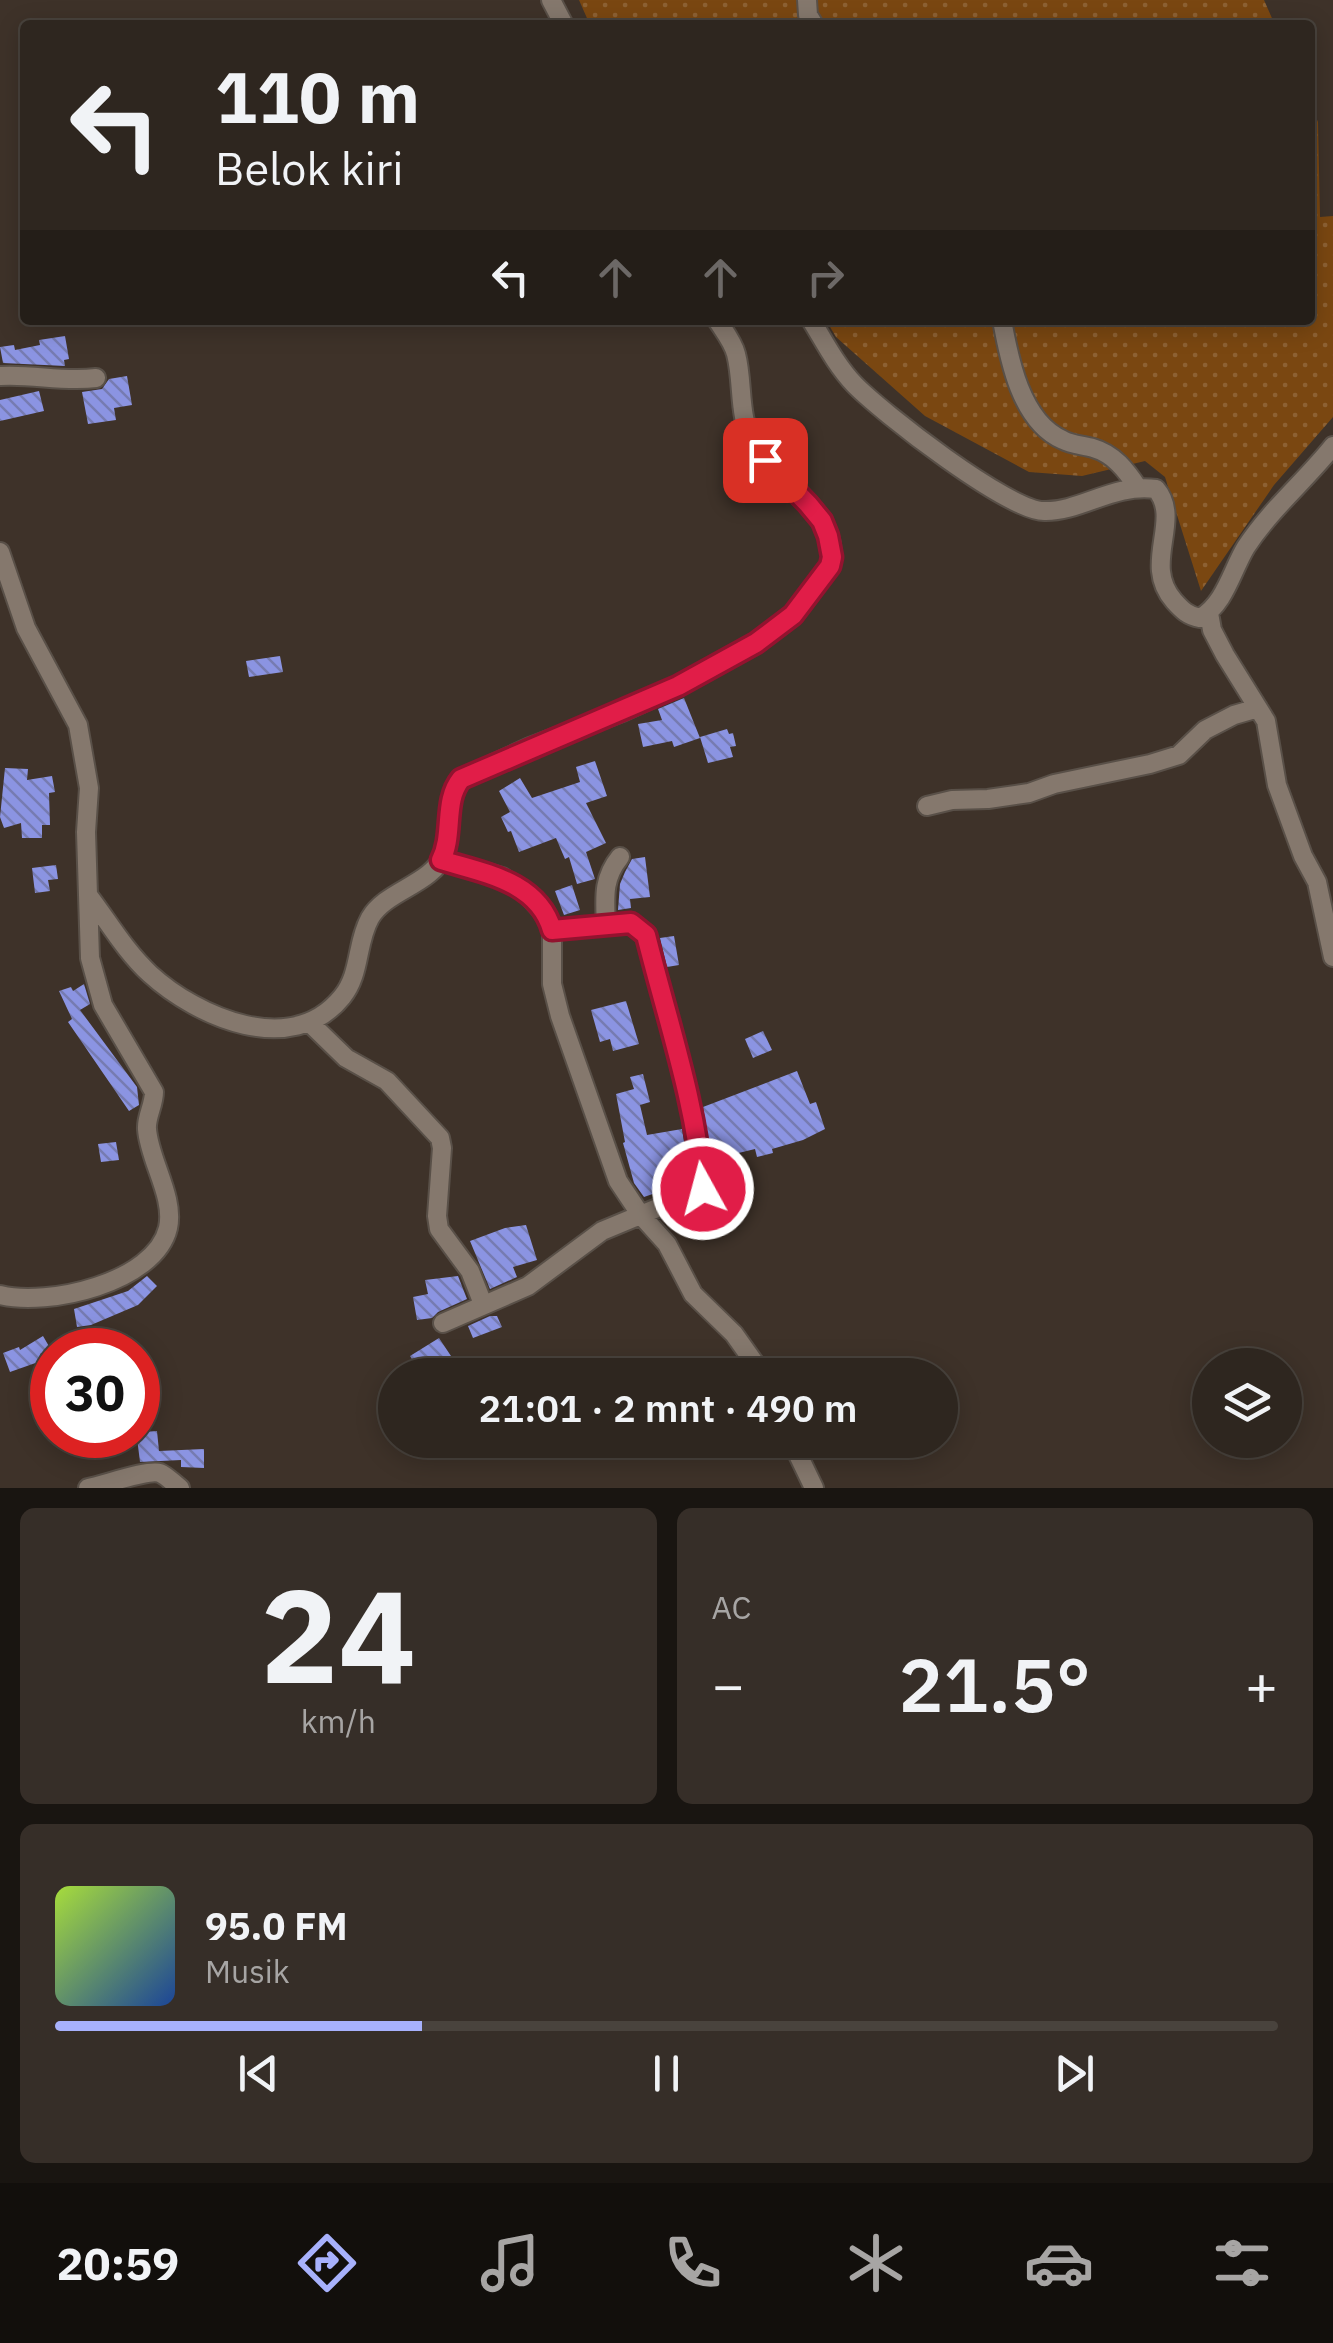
<!DOCTYPE html>
<html lang="id">
<meta charset="utf-8">
<style>
:root{--surface:#2e261f;--page:#362e28;--text:#f1f3f6;--muted:#a7a5a4;--line:#49433d;--accent:#a7b1fc}
body{margin:0;font-family:"IBM Plex Sans",sans-serif;background:var(--page);color:var(--text);height:100vh;display:flex;flex-direction:column;font-size:38px;white-space:nowrap}
*{box-sizing:border-box;margin:0}
p{font-size:32px;color:var(--muted)}
.icon{flex:none;width:55px;height:55px;fill:none;stroke:currentColor;stroke-width:2;stroke-linecap:round;stroke-linejoin:round}
.map{position:relative;height:1488px;overflow:hidden}
.side{display:flex;flex-direction:column;gap:20px;padding:20px;background:#191511;flex:1}
.side>*{flex:none}
.banner{position:absolute;left:20px;top:20px;width:1295px;height:305px;border-radius:10px;box-shadow:0 5px 25px #0003,0 0 0 2px var(--line);background:#2e261f;color:var(--text);overflow:hidden}
.fabs{position:absolute;left:1192px;top:1348px;display:grid;gap:20px}
.fabs a{display:grid;place-items:center;width:110px;height:110px;border-radius:50%;background:var(--surface);box-shadow:0 5px 25px #0003,0 0 0 2px var(--line);font-size:50px}
.speed{position:absolute;left:30px;top:1328px;display:flex;gap:20px;font-size:50px;font-weight:700;text-align:center}
.speed>*{display:grid;place-content:center;width:130px;height:130px;border-radius:50%;background:var(--surface);box-shadow:0 5px 25px #0003,0 0 0 2px var(--line);line-height:1}
.speed .limit{border:15px solid #d22;background:#fff;color:#111}
.pin{position:absolute;display:grid;place-items:center;width:85px;height:85px;color:#fff;margin:-42px;border-radius:20px;box-shadow:0 5px 15px #0006}
.me{position:absolute;width:110px;margin:-55px;rotate:353deg;stroke-linejoin:round;filter:drop-shadow(0 0 8px #0008)}
.turn{display:flex;align-items:center;gap:35px;height:210px;padding:0 30px;font-size:45px}
.turn .icon{width:130px;height:130px;stroke-width:2.5}
.turn b{display:block;font-size:70px;line-height:85px}
.lanes{display:flex;align-items:center;height:95px;padding:0 30px;background:#0003;justify-content:center;gap:50px;direction:ltr}
.lanes .off{opacity:.35}
.big{font-size:75px;font-weight:600;line-height:1.1}
.side .tile{flex:1;display:flex;flex-direction:column;justify-content:center;gap:15px;min-width:0;padding:0 35px;border-radius:15px;background:var(--page)}
.side .dial{align-items:center;gap:0}
.dial b{font-size:130px;line-height:1}
.song{display:flex;align-items:center;gap:30px}
.cover{width:120px;height:120px;border-radius:15px;background:linear-gradient(135deg,hsl(80 70% 55%),hsl(220 70% 35%))}
.played{height:10px;border-radius:5px;background:linear-gradient(90deg,var(--accent) 30%,var(--line) 30%)}
.keys{display:flex;justify-content:space-around;direction:ltr}
.heat{display:flex;justify-content:space-between;align-items:center;font-size:55px;direction:ltr}
.side .tiles{flex:1;display:grid;gap:20px;grid-template-columns:1fr 1fr}
.tile:last-child{grid-column:span 2}
.trip{position:absolute;left:378px;top:1358px;width:580px;height:100px;border-radius:50px;background:var(--surface);box-shadow:0 5px 25px #0003,0 0 0 2px var(--line);font-weight:600;line-height:100px;text-align:center}
.tabs{display:flex;height:160px;justify-content:space-around;align-items:center;background:#120f0c;color:var(--muted)}
.tabs .icon{width:70px;height:70px}
.tabs .active{color:var(--accent)}
.tabs b{font-size:45px;color:var(--text)}
.map>svg:first-child{display:block}
.grass{fill:url(#grass-dots)}
.building{fill:url(#building-back-hatch)}
.lines{fill:none;stroke-linecap:round;stroke-linejoin:round}
.minor-casing{stroke:#595048;stroke-width:22}
.minor{stroke:#85786d;stroke-width:18}
.route-casing{stroke:#92132f;stroke-width:25}
.route{stroke:#e11d48;stroke-width:18}
</style>
<div class="map">
<svg width="1333" height="1488" viewBox="0 0 1333 1488">
<defs>
<pattern id="grass-dots" width="8" height="8" patternUnits="userSpaceOnUse" patternTransform="scale(2.5)"><rect width="8" height="8" fill="#7a4711"/><path d="M2 2h.1M6 6h.1" fill="none" stroke="#8d6133" stroke-width="1.8" stroke-linecap="round"/></pattern>
<pattern id="building-back-hatch" width="6" height="6" patternUnits="userSpaceOnUse" patternTransform="scale(2.5)"><rect width="6" height="6" fill="#8b94e2"/><path d="M-1 5l2 2M0 0l6 6M5-1l2 2" fill="none" stroke="#767bb1"/></pattern>
</defs>
<rect width="100%" height="100%" fill="#3e3229"/>
<path class="grass" d="M579,0H1264L1275,25H590Z
M1310,104L1318,122L1320,217L1333,216V417L1274,485L1201,591L1165,477L1145,461L1082,476L1029,472L925,416L836,337L826,320H1310Z"/>
<path class="building" d="M65,336L69,359L64,360L65,366L3,363L0,347L14,345L15,350L40,345L39,340Z
M127,376L132,405L114,408L116,420L88,424L82,392L102,389L109,379Z
M39,391L44,411L0,421V400Z
M280,656L283,672L249,677L246,661Z
M684,698L700,738L674,747L672,741L643,747L638,724L662,720L658,709Z
M727,729L729,734L733,733L736,746L730,747L733,757L708,763L700,737Z
M595,761L607,796L586,803L606,843L586,852L595,879L577,884L569,857L565,859L556,838L519,852L511,831L508,832L501,817L510,812L499,791L520,778L532,798L580,782L576,767Z
M5,768L28,769L27,780L52,776L55,792L49,793L50,825H42V838H22L21,823L4,828L0,817Z
M645,857L650,897L630,899L631,908L618,910L620,884L625,872L632,859Z
M56,865L58,879L48,880L50,891L35,893L32,868Z
M572,885L580,910L564,915L555,891Z
M674,936L679,965L667,967L660,938Z
M84,984L90,1004L80,1010L137,1087L139,1105L129,1111L68,1022L72,1019L59,991L71,987L73,991Z
M626,1001L639,1044L613,1051L610,1039L600,1042L591,1010Z
M763,1031L772,1050L753,1058L745,1039Z
M797,1071L810,1104L816,1102L825,1129L803,1140L772,1149L773,1153L757,1157L755,1149L722,1157L726,1169L714,1172L703,1107Z
M643,1074L650,1102L640,1105L647,1135L682,1129L690,1181L644,1197L634,1183L623,1143L625,1142L616,1094L634,1089L630,1077Z
M116,1142L119,1160L101,1162L98,1144Z
M526,1225L537,1260L513,1267L517,1277L490,1289L470,1241L505,1228Z
M147,1276L157,1286L138,1305L91,1325L77,1327L74,1309L128,1291Z
M458,1276L467,1299L438,1312L432,1318L417,1320L413,1297L428,1294L425,1280Z
M490,1316H497L502,1327L473,1338L468,1326Z
M43,1336L50,1348L40,1354L44,1360L10,1372L3,1353L19,1347L20,1350Z
M439,1338L451,1356L422,1375L410,1356Z
M157,1431L159,1451L204,1449V1468L181,1467V1460L140,1462L137,1438L145,1437L144,1432Z"/>
<g class="lines">
<defs>
<path id="minor" d="M551,0L564,25
M807,0L808,15L814,25
M811,320C824,341 836,365 854,384C881,412 1008,511 1044,511C1081,512 1113,483 1156,489C1183,520 1141,564 1174,601C1182,610 1188,616 1200,618C1225,604 1232,570 1246,547C1271,509 1305,481 1333,446
M1002,320C1009,359 1021,422 1063,440C1072,445 1083,445 1093,448C1114,454 1126,470 1138,488
M0,376C34,374 62,382 96,378
M0,552L26,628L78,725L89,788L86,832L90,958L103,1005L154,1092C154,1105 146,1117 147,1129C149,1160 175,1197 168,1228C155,1283 47,1307 0,1295
M1209,613L1212,630L1225,655L1266,721L1277,785L1303,856L1317,882L1333,957
M927,806L952,800L988,799L1029,793L1054,784L1150,764L1179,755L1205,730L1234,715L1258,708
M441,859L502,877L526,893L546,915L552,930V984L560,1016L618,1181L640,1214L667,1244L693,1294L734,1334L763,1375
M88,895C108,921 125,951 150,974C197,1017 292,1059 342,997C361,974 356,943 370,918C386,890 432,885 445,853C454,829 444,799 461,779L530,747L622,712L679,686L756,643L793,615L830,566C843,515 779,482 755,445C737,418 744,384 736,354C733,342 724,331 717,320
M606,926C605,899 602,879 620,857
M309,1022L346,1058L387,1081L440,1138L442,1148L437,1216L439,1229L470,1271L483,1304
M443,1323L528,1286L602,1231L703,1189C696,1103 667,1019 646,935L631,923L552,930
M791,1440L814,1488
M88,1488C104,1485 148,1469 160,1473C167,1476 173,1483 180,1488"/>
</defs>
<use href="#minor" class="minor-casing"/>
<use href="#minor" class="minor"/>
</g>
<g class="lines">
<defs>
<path id="route" d="M703,1189C696,1103 667,1019 646,935L631,923L552,930C538,881 483,873 441,860C454,835 443,801 461,779L678,686L756,643L793,615L830,566L832,557L828,536L822,521L808,504L765,460"/>
</defs>
<use href="#route" class="route-casing"/>
<use href="#route" class="route"/>
</g>
</svg>
<div class="fabs">
<a><svg class="icon" aria-label="layers" viewBox="0 0 24 24"><path d="M12 4l9 5-9 5-9-5zM3 14l9 5 9-5"/></svg></a>
</div>
<div class="speed"><div class="limit">30</div></div>
<div class="pin" style="left:765px;top:460px;background:#d93025"><svg class="icon" aria-label="arrive" viewBox="0 0 24 24"><path d="M6 21V4h12l-3 4 3 4H6"/></svg></div>
<svg class="me" style="left:703px;top:1189px" viewBox="-20 -20 40 40"><circle r="17" fill="#e11d48" stroke="#fff" stroke-width="3"/><path d="M0-11L8 9 0 5-8 9z" fill="#fff"/></svg>
<div class="trip">21:01 · 2 mnt · 490 m</div>
<div class="banner">
<div class="turn"><svg class="icon" aria-label="left" viewBox="0 0 24 24"><path d="M17 20v-9H6M10 6l-5 5 5 5"/></svg><div><b>110 m</b>Belok kiri</div></div>
<div class="lanes"><svg class="icon" aria-label="left" viewBox="0 0 24 24"><path d="M17 20v-9H6M10 6l-5 5 5 5"/></svg><svg class="icon off" aria-label="ahead" viewBox="0 0 24 24"><path d="M12 20V5M6 11l6-6 6 6"/></svg><svg class="icon off" aria-label="ahead" viewBox="0 0 24 24"><path d="M12 20V5M6 11l6-6 6 6"/></svg><svg class="icon off" aria-label="right" viewBox="0 0 24 24"><path d="M7 20v-9h11M14 6l5 5-5 5"/></svg></div>
</div>
</div>
<section class="side">
<div class="tiles">
<div class="tile dial"><b>24</b><p>km/h</p></div>
<div class="tile"><p>AC</p>
<div class="heat"><a>−</a><b class="big">21.5°</b><a>+</a></div>
</div>
<div class="tile">
<div class="song"><i class="cover"></i><div><b>95.0 FM</b><p>Musik</p></div></div>
<div class="played"></div>
<div class="keys"><svg class="icon" aria-label="previous" viewBox="0 0 24 24"><path d="M18 5L8 12l10 7zM5 5v14"/></svg><svg class="icon" aria-label="pause" viewBox="0 0 24 24"><path d="M8 5v14M16 5v14"/></svg><svg class="icon" aria-label="next" viewBox="0 0 24 24"><path d="M6 5l10 7-10 7zM19 5v14"/></svg></div>
</div>
</div>
</section>
<nav class="tabs">
<b>20:59</b>
<svg class="icon active" aria-label="directions" viewBox="0 0 24 24"><path d="M12 3l9 9-9 9-9-9zM9 14v-3h6M13 9l2 2-2 2"/></svg>
<svg class="icon" aria-label="music" viewBox="0 0 24 24"><path d="M9 18V5l10-2v13"/><circle cx="6" cy="18" r="3"/><circle cx="16" cy="16" r="3"/></svg>
<svg class="icon" aria-label="phone" viewBox="0 0 24 24"><path d="M5 4h4l2 5-3 2q2 4 5 5l2-3 5 2v4C11 20 4 13 5 4z"/></svg>
<svg class="icon" aria-label="climate" viewBox="0 0 24 24"><path d="M12 3v18M4 7l16 10M4 17L20 7"/></svg>
<svg class="icon" aria-label="car" viewBox="0 0 24 24"><path d="M5 17H2v-5l4-1 3-4h7l3 4 3 1v5h-3M9 17h6M6 11h13"/><circle cx="7" cy="17" r="2"/><circle cx="17" cy="17" r="2"/></svg>
<svg class="icon" aria-label="filters" viewBox="0 0 24 24"><path d="M4 7h16M4 17h16"/><circle cx="9" cy="7" r="2"/><circle cx="15" cy="17" r="2"/></svg>
</nav>
